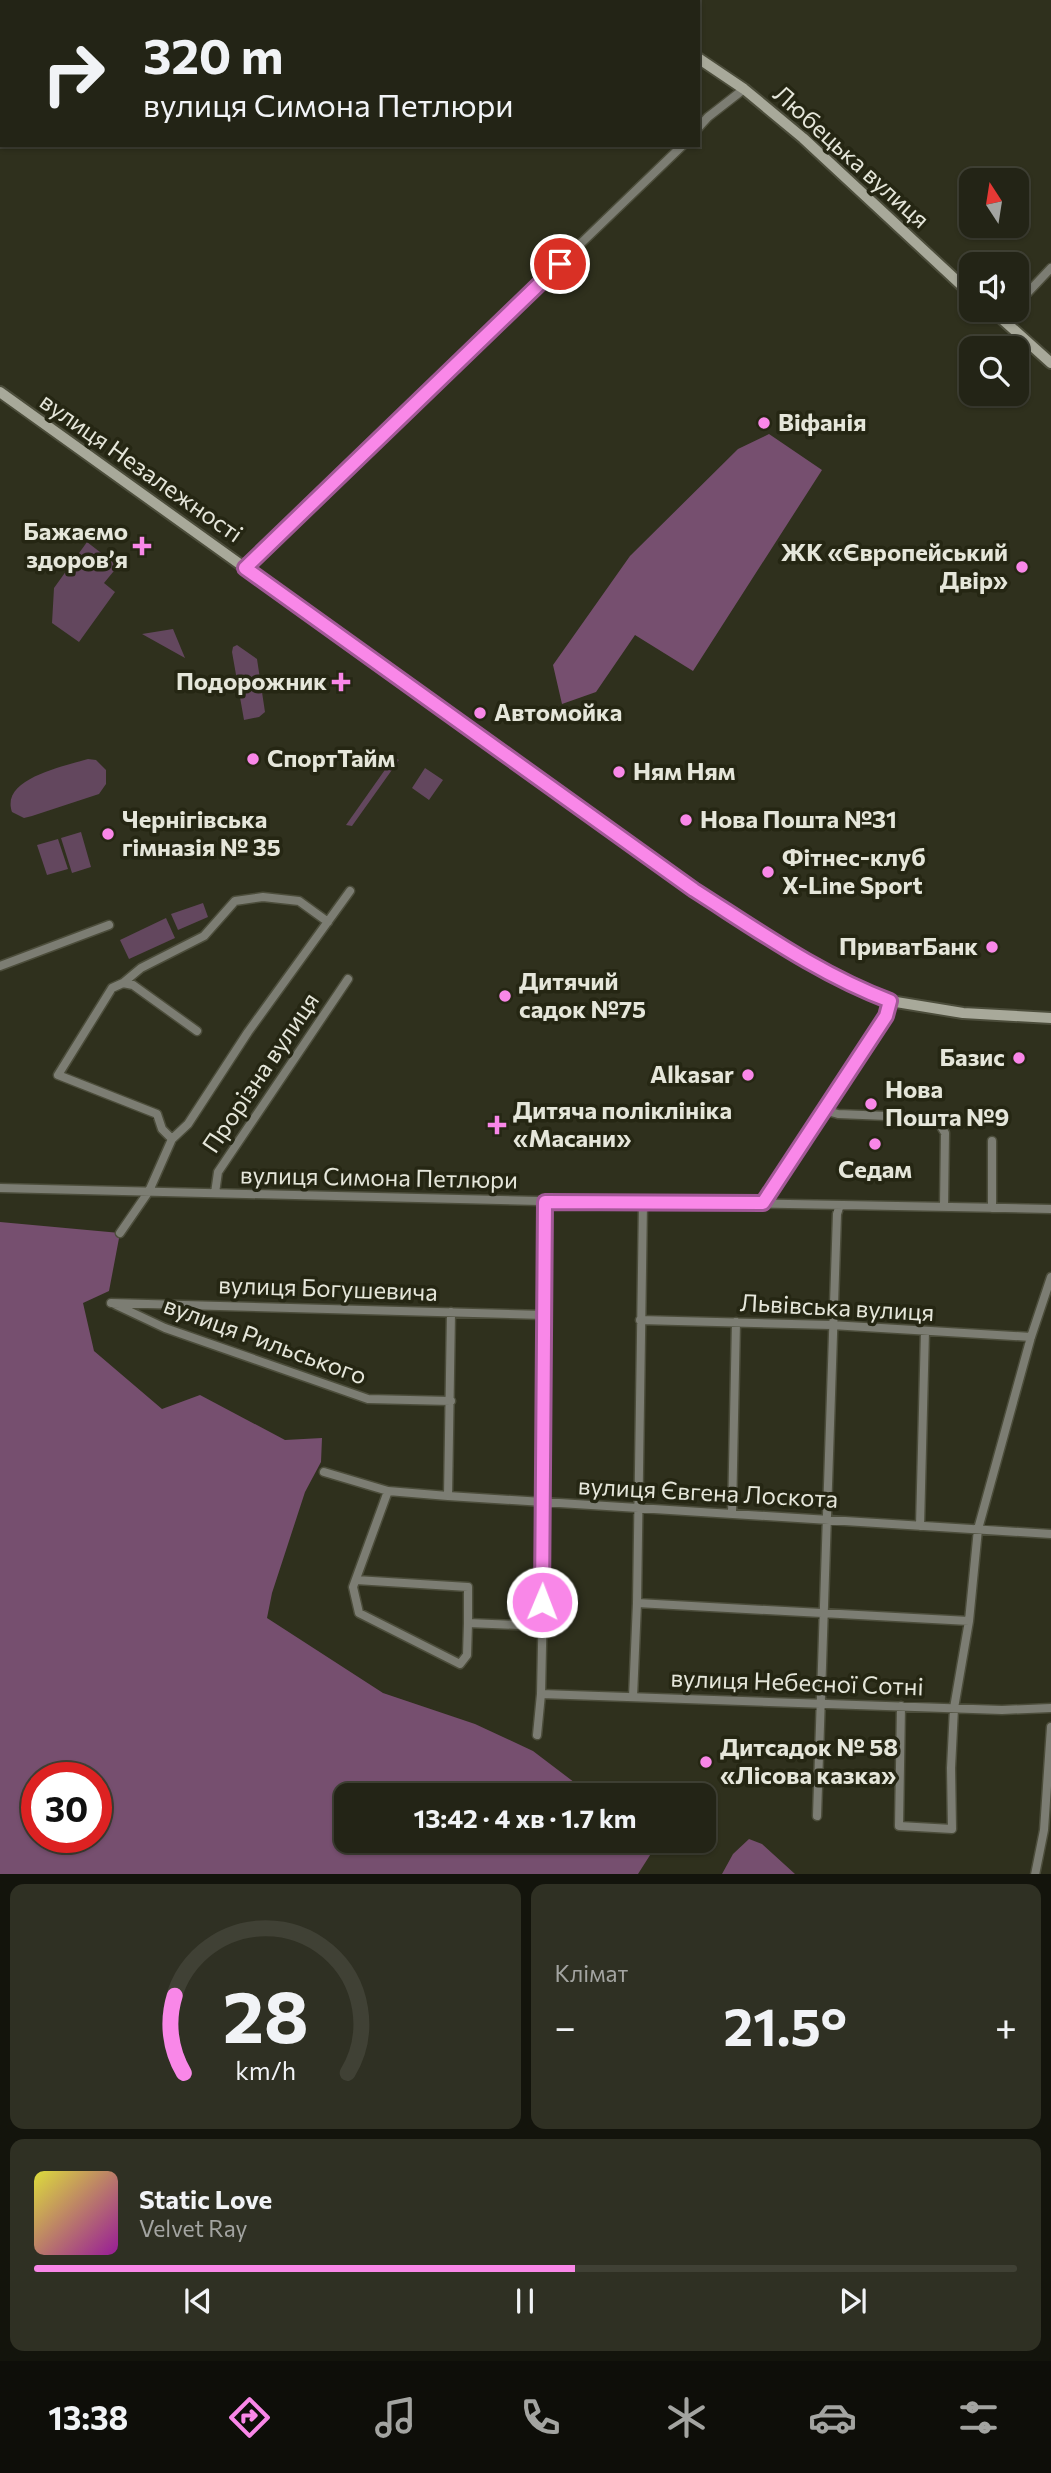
<!DOCTYPE html>
<html lang="uk">
<meta charset="utf-8">
<style>
:root{--surface:#232416;--page:#2f3023;--text:#f1f3f6;--muted:#a3a4a1;--line:#404135;--accent:#f987e8}
body{margin:0;font-family:Commissioner,sans-serif;background:var(--page);color:var(--text);height:100vh;display:flex;flex-direction:column;font-size:26px;white-space:nowrap}
*{box-sizing:border-box;margin:0}
p{font-size:23px;color:var(--muted)}
.icon{flex:none;width:38px;height:38px;fill:none;stroke:currentColor;stroke-width:2;stroke-linecap:round;stroke-linejoin:round}
.map{position:relative;height:1874px;overflow:hidden}
.drawer{display:flex;flex-direction:column;gap:10px;padding:10px;background:#13140c;flex:1}
.drawer>*{flex:none}
.top-card{position:absolute;left:0px;top:0px;width:700px;height:147px;box-shadow:0 2px 5px #0004,0 0 0 2px var(--line);background:#232416;color:var(--text);overflow:hidden}
.needle{width:46px;rotate:348deg}
.tools{position:absolute;left:959px;top:168px;display:grid;gap:14px}
.tools a{display:grid;place-items:center;width:70px;height:70px;border-radius:14px;background:var(--surface);box-shadow:0 2px 5px #0004,0 0 0 2px var(--line);font-size:35px}
.speed{position:absolute;left:21px;top:1762px;display:flex;gap:14px;font-size:35px;font-weight:700;text-align:center}
.speed>*{display:grid;place-content:center;width:91px;height:91px;border-radius:50%;background:var(--surface);box-shadow:0 2px 5px #0004,0 0 0 2px var(--line);line-height:1}
.speed .limit{border:10px solid #d22;background:#fff;color:#111}
.pin{position:absolute;display:grid;place-items:center;width:60px;height:60px;color:#fff;margin:-30px;border:4px solid #fff;border-radius:50%;box-shadow:0 2px 7px #0007}
.me{position:absolute;width:77px;margin:-38px;rotate:1deg;stroke-linejoin:round;filter:drop-shadow(0 0 5px #0008)}
.turn{display:flex;align-items:center;gap:24px;height:147px;padding:0 28px;font-size:32px}
.turn .icon{width:91px;height:91px;stroke-width:2.5}
.turn b{display:block;font-size:49px;line-height:60px}
.big{font-size:52px;font-weight:700;line-height:1.1}
.drawer .widget{flex:1;display:flex;flex-direction:column;justify-content:center;gap:10px;min-width:0;padding:0 24px;border-radius:14px;background:var(--page)}
.drawer .dial{align-items:center;gap:0}
.dial svg{height:182px;overflow:visible;fill:none;stroke:var(--line);stroke-width:7;stroke-linecap:round;text-anchor:middle}
.dial text{fill:var(--text);stroke:none}
.song{display:flex;align-items:center;gap:21px}
.cover{width:84px;height:84px;border-radius:10px;background:linear-gradient(135deg,hsl(60 70% 55%),hsl(300 70% 35%))}
.played{height:7px;border-radius:4px;background:linear-gradient(90deg,var(--accent) 55%,var(--line) 55%)}
.keys{display:flex;justify-content:space-around;direction:ltr}
.heat{display:flex;justify-content:space-between;align-items:center;font-size:38px;direction:ltr}
.drawer .tiles{flex:1;display:grid;gap:10px;grid-template-columns:1fr 1fr}
.widget:last-child{grid-column:span 2}
.trip{position:absolute;left:334px;top:1783px;width:382px;height:70px;border-radius:14px;background:var(--surface);box-shadow:0 2px 5px #0004,0 0 0 2px var(--line);font-weight:700;line-height:70px;text-align:center}
.tabs{display:flex;height:112px;justify-content:space-around;align-items:center;background:#0e0e09;color:var(--muted)}
.tabs .icon{width:49px;height:49px}
.tabs .on{color:var(--accent)}
.tabs b{font-size:32px;color:var(--text)}
.map>svg:first-child{display:block}
.green{fill:#63475e}
.forest{fill:#764f6f;fill-rule:evenodd}
.lines{fill:none;stroke-linecap:round;stroke-linejoin:round}
.street-casing{stroke:#4c4d3b;stroke-width:11}
.secondary-casing{stroke:#4c4d3b;stroke-width:14}
.street{stroke:#7c7d73;stroke-width:8}
.secondary{stroke:#a8a99a;stroke-width:10}
.route-casing{stroke:#a25897;stroke-width:18}
.route{stroke:#f987e8;stroke-width:12}
.poi-dot{fill:#f987e8;stroke:#252613;stroke-width:2.5}
.labels{text-anchor:middle;stroke-width:7;stroke-linejoin:round;paint-order:stroke}
.street-label{font-size:24px;fill:#e5e6da;stroke:#252613}
.poi-label{font-size:24px;font-weight:bold;fill:#e5e6da;stroke:#252613;text-anchor:start}
</style>
<div class="map">
<svg width="1051" height="1875" viewBox="0 0 1051 1875">
<rect width="100%" height="100%" fill="#2f301d"/>
<path class="green" d="M87,542L118,566L104,583L115,592L79,642L52,623L54,588Z
M173,629L185,658L142,634Z
M237,645L257,659L265,712L259,717L244,720L232,652L233,647Z
M394,757L399,760L352,826L346,825Z
M88,759L96,760L106,770V784L99,794L32,816L24,818L12,812C0,778 66,766 88,759Z
M425,768L443,780L429,800L412,788Z
M81,832L91,867L72,873L61,838Z
M58,839L68,869L47,875L37,845Z
M203,903L208,917L178,930L171,914Z
M166,918L175,938L129,959L120,940Z"/>
<path class="forest" d="M769,434L822,470L693,671L635,635L596,692L562,704L553,665L630,556L738,449Z
M0,1222L120,1233L109,1291L83,1303L94,1351L162,1409L200,1395L285,1440L322,1438L321,1462L305,1492L272,1593L267,1618L383,1693L475,1724L533,1751L587,1792L599,1795L346,1796V1841H659L638,1874H0ZM37,1778H96V1838H37Z
M749,1839L762,1844L795,1874H722L733,1854Z"/>
<g class="lines">
<defs>
<path id="street" d="M698,128L708,117L744,89
M1017,304L1051,268
M1003,318L1011,310
M245,567L683,145
M0,966L109,925
M123,983L141,968L204,936L235,901L263,897L299,901L328,922
M824,1110L838,1114L936,1118L945,1133L944,1206
M172,1139L162,1129L157,1114L58,1075L112,988L123,983L133,985L197,1031
M992,1141V1208
M0,1188L540,1201L685,1202L1051,1209
M215,1193L218,1172L348,979
M763,1203L882,1021L890,1001
M120,1233L149,1191L172,1139L188,1124L248,1032L350,891
M111,1303L544,1315
M114,1304L165,1328L368,1399L451,1401
M640,1320L831,1325L1031,1337
M324,1472L388,1491L448,1496L1051,1534
M388,1491L353,1587L359,1613L460,1664L467,1655L468,1623L542,1626
M448,1496L451,1312
M732,1514L736,1322
M920,1526L925,1331
M356,1580L468,1587V1623
M637,1603L969,1621
M541,1694L1002,1710L1051,1708
M633,1697L637,1603L643,1202
M901,1706L899,1826L952,1829L951,1768L954,1708L969,1621L978,1529L1031,1337L1051,1277
M537,1735L541,1694L545,1503V1201
M817,1816L837,1214L840,1205
M1035,1875L1044,1830L1051,1727"/>
<path id="secondary" d="M608,0L611,2
M698,58L744,89L803,138L971,294
M992,310L1051,363
M0,392L694,890L760,932L849,984L890,1001L963,1013L1051,1018"/>
</defs>
<use href="#street" class="street-casing"/>
<use href="#secondary" class="secondary-casing"/>
<use href="#street" class="street"/>
<use href="#secondary" class="secondary"/>
</g>
<g class="lines">
<defs>
<path id="route" d="M542,1602L545,1202L763,1203L886,1016L890,1001C820,975 757,930 694,890L245,568L560,264"/>
</defs>
<use href="#route" class="route-casing"/>
<use href="#route" class="route"/>
</g>
<g class="poi-dot">
<circle cx="764" cy="423" r="7"/>
<path d="M138.5 535.5h7v7h7v7h-7v7h-7v-7h-7v-7h7z"/>
<circle cx="1022" cy="567" r="7"/>
<path d="M337.5 671.5h7v7h7v7h-7v7h-7v-7h-7v-7h7z"/>
<circle cx="480" cy="713" r="7"/>
<circle cx="253" cy="759" r="7"/>
<circle cx="619" cy="772" r="7"/>
<circle cx="686" cy="820" r="7"/>
<circle cx="108" cy="834" r="7"/>
<circle cx="768" cy="872" r="7"/>
<circle cx="992" cy="947" r="7"/>
<circle cx="505" cy="996" r="7"/>
<circle cx="1019" cy="1058" r="7"/>
<circle cx="748" cy="1075" r="7"/>
<circle cx="871" cy="1104" r="7"/>
<path d="M493.5 1114.5h7v7h7v7h-7v7h-7v-7h-7v-7h7z"/>
<circle cx="875" cy="1144" r="7"/>
<circle cx="706" cy="1762" r="7"/>
</g>
<g class="labels">
<g class="street-label">
<text transform="translate(851 157) rotate(42)" y="8">Любецька вулиця</text>
<text transform="translate(141 468) rotate(35)" y="8">вулиця Незалежності</text>
<text transform="translate(261 1073) rotate(-56)" y="8">Прорізна вулиця</text>
<text transform="translate(379 1178) rotate(1)" y="8">вулиця Симона Петлюри</text>
<text transform="translate(328 1289) rotate(2)" y="8">вулиця Богушевича</text>
<text transform="translate(837 1308) rotate(3)" y="8">Львівська вулиця</text>
<text transform="translate(265 1341) rotate(20)" y="8">вулиця Рильського</text>
<text transform="translate(708 1493) rotate(3)" y="8">вулиця Євгена Лоскота</text>
<text transform="translate(797 1683) rotate(2)" y="8">вулиця Небесної Сотні</text>
</g>
<g class="poi-label">
<text x="778" y="431">Віфанія</text>
<text x="128" y="540" text-anchor="end">Бажаємо<tspan x="128" dy="28">здоров’я</tspan></text>
<text x="1008" y="561" text-anchor="end">ЖК «Європейський<tspan x="1008" dy="28">Двір»</tspan></text>
<text x="327" y="690" text-anchor="end">Подорожник</text>
<text x="494" y="721">Автомойка</text>
<text x="267" y="767">СпортТайм</text>
<text x="633" y="780">Ням Ням</text>
<text x="122" y="828">Чернігівська<tspan x="122" dy="28">гімназія № 35</tspan></text>
<text x="700" y="828">Нова Пошта №31</text>
<text x="782" y="866">Фітнес-клуб<tspan x="782" dy="28">X-Line Sport</tspan></text>
<text x="978" y="955" text-anchor="end">ПриватБанк</text>
<text x="519" y="990">Дитячий<tspan x="519" dy="28">садок №75</tspan></text>
<text x="1005" y="1066" text-anchor="end">Базис</text>
<text x="734" y="1083" text-anchor="end">Alkasar</text>
<text x="885" y="1098">Нова<tspan x="885" dy="28">Пошта №9</tspan></text>
<text x="513" y="1119">Дитяча поліклініка<tspan x="513" dy="28">«Масани»</tspan></text>
<text x="875" y="1178" text-anchor="middle">Седам</text>
<text x="720" y="1756">Дитсадок № 58<tspan x="720" dy="28">«Лісова казка»</tspan></text>
</g>
</g>
</svg>
<div class="tools">
<a><svg class="needle" viewBox="-14 -14 28 28"><path d="M0-13l5 13h-10z" fill="#e53935"/><path d="M0 13l5-13h-10z" fill="#a3a4a1"/></svg></a>
<a><svg class="icon" aria-label="sound" viewBox="0 0 24 24"><path d="M4 9h4l5-4v14l-5-4H4zM17 9q2 3 0 6"/></svg></a>
<a><svg class="icon" aria-label="search" viewBox="0 0 24 24"><circle cx="10" cy="10" r="6"/><path d="M15 15l6 6"/></svg></a>
</div>
<div class="speed"><div class="limit">30</div></div>
<div class="pin" style="left:560px;top:264px;background:#d93025"><svg class="icon" aria-label="arrive" viewBox="0 0 24 24"><path d="M6 21V4h12l-3 4 3 4H6"/></svg></div>
<svg class="me" style="left:542px;top:1602px" viewBox="-20 -20 40 40"><circle r="17" fill="#f987e8" stroke="#fff" stroke-width="3"/><path d="M0-11L8 9 0 5-8 9z" fill="#fff"/></svg>
<div class="trip">13:42 · 4 хв · 1.7 km</div>
<div class="top-card">
<div class="turn"><svg class="icon" aria-label="right" viewBox="0 0 24 24"><path d="M7 20v-9h11M14 6l5 5-5 5"/></svg><div><b>320 m</b>вулиця Симона Петлюри</div></div>
</div>
</div>
<section class="drawer">
<div class="tiles">
<div class="widget dial"><svg viewBox="0 0 100 80">
<path d="M14 69A42 42 0 1 1 86 69"/>
<path d="M14 69A42 42 0 0 1 10 35" stroke="#f987e8"/>
<text x="50" y="56" font-size="32" font-weight="700">28</text>
<text x="50" y="72" font-size="11">km/h</text>
</svg></div>
<div class="widget"><p>Клімат</p>
<div class="heat"><a>−</a><b class="big">21.5°</b><a>+</a></div>
</div>
<div class="widget">
<div class="song"><i class="cover"></i><div><b>Static Love</b><p>Velvet Ray</p></div></div>
<div class="played"></div>
<div class="keys"><svg class="icon" aria-label="previous" viewBox="0 0 24 24"><path d="M18 5L8 12l10 7zM5 5v14"/></svg><svg class="icon" aria-label="pause" viewBox="0 0 24 24"><path d="M8 5v14M16 5v14"/></svg><svg class="icon" aria-label="next" viewBox="0 0 24 24"><path d="M6 5l10 7-10 7zM19 5v14"/></svg></div>
</div>
</div>
</section>
<nav class="tabs">
<b>13:38</b>
<svg class="icon on" aria-label="directions" viewBox="0 0 24 24"><path d="M12 3l9 9-9 9-9-9zM9 14v-3h6M13 9l2 2-2 2"/></svg>
<svg class="icon" aria-label="music" viewBox="0 0 24 24"><path d="M9 18V5l10-2v13"/><circle cx="6" cy="18" r="3"/><circle cx="16" cy="16" r="3"/></svg>
<svg class="icon" aria-label="phone" viewBox="0 0 24 24"><path d="M5 4h4l2 5-3 2q2 4 5 5l2-3 5 2v4C11 20 4 13 5 4z"/></svg>
<svg class="icon" aria-label="climate" viewBox="0 0 24 24"><path d="M12 3v18M4 7l16 10M4 17L20 7"/></svg>
<svg class="icon" aria-label="car" viewBox="0 0 24 24"><path d="M5 17H2v-5l4-1 3-4h7l3 4 3 1v5h-3M9 17h6M6 11h13"/><circle cx="7" cy="17" r="2"/><circle cx="17" cy="17" r="2"/></svg>
<svg class="icon" aria-label="filters" viewBox="0 0 24 24"><path d="M4 7h16M4 17h16"/><circle cx="9" cy="7" r="2"/><circle cx="15" cy="17" r="2"/></svg>
</nav>
